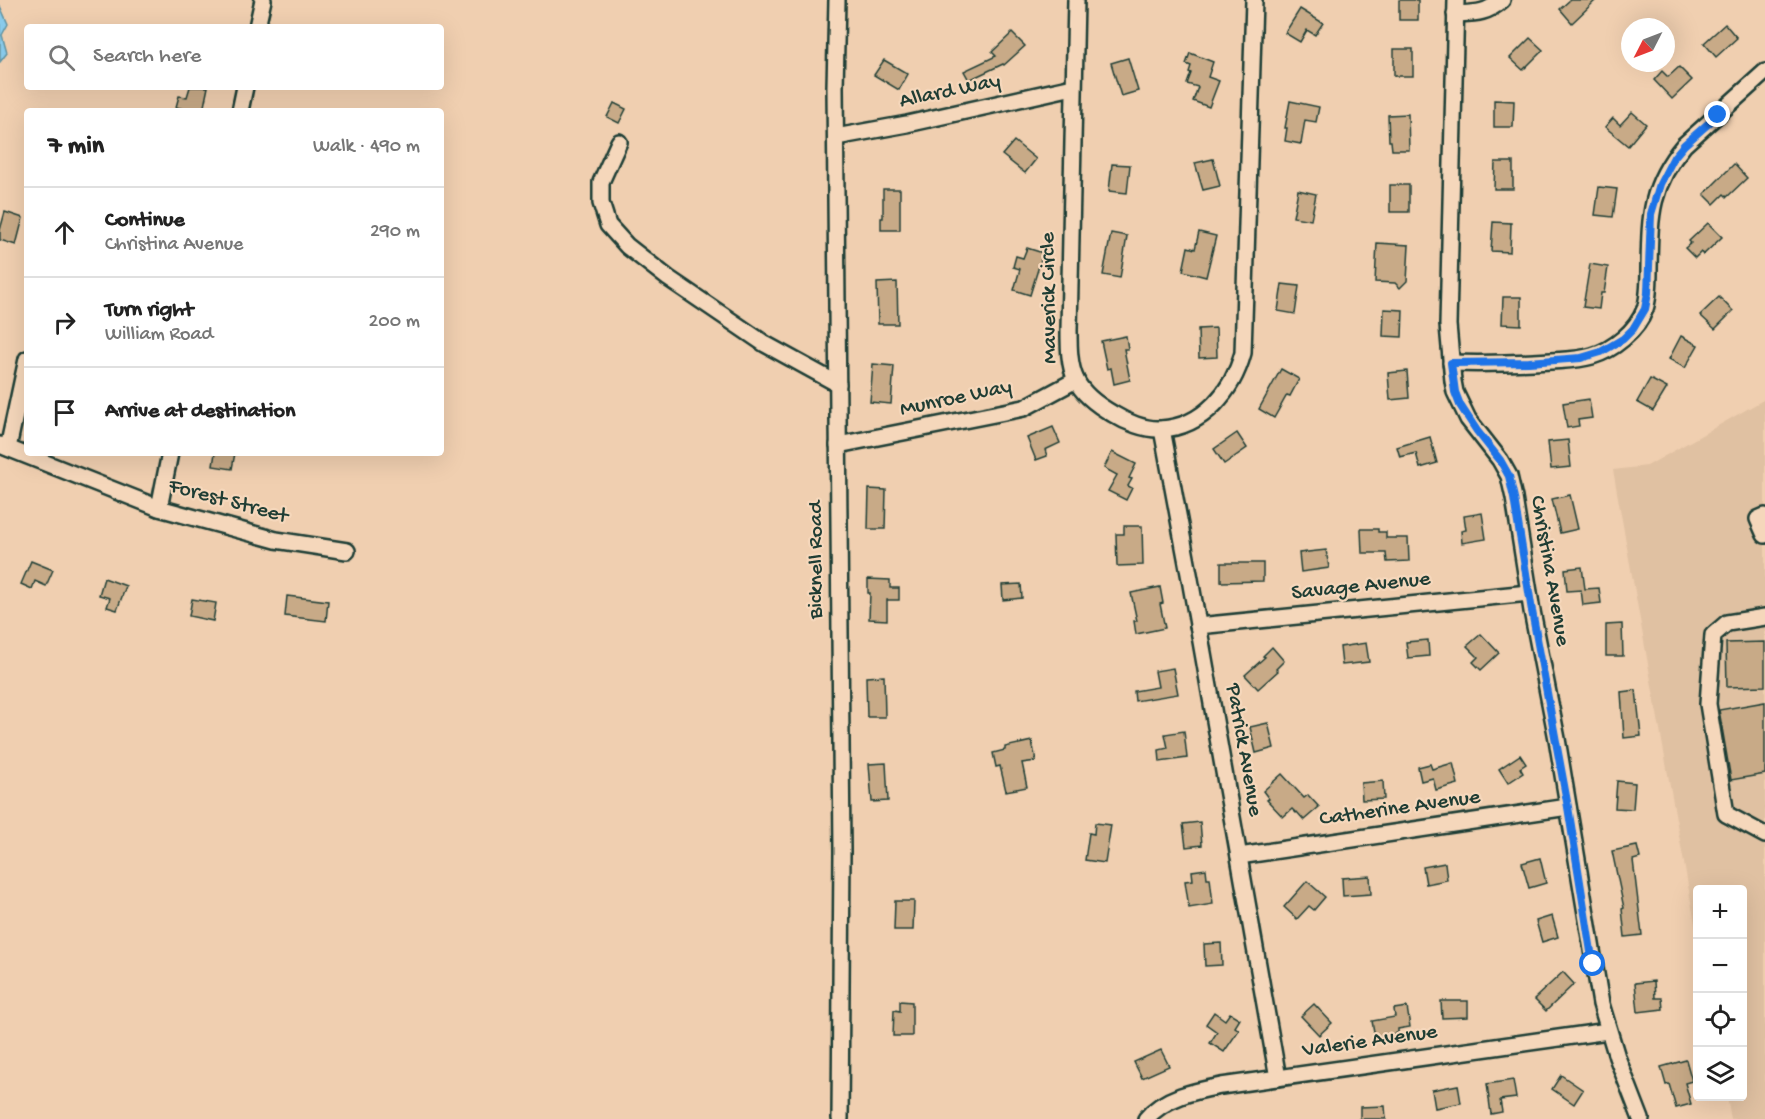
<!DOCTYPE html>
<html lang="en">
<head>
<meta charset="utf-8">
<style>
	body { margin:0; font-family:"Gochi Hand",sans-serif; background:#f2f2f2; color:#222 }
	.controls { position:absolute; right:18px; bottom:18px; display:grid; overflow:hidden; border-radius:6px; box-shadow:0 6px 24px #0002 }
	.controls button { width:54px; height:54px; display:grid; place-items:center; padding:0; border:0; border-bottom:2px solid #e0e0e0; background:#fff; color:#222; font:30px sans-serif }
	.compass { position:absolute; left:1621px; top:18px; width:54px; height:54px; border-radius:50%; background:#fff; box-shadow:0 6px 24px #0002; rotate:228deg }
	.stop { position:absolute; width:18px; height:18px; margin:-14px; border:4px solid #1a73e8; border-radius:50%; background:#fff }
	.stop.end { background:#1a73e8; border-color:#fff; box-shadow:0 2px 6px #0008 }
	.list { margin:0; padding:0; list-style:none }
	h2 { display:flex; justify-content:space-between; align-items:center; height:78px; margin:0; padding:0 24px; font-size:26px }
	h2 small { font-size:20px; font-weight:400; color:#767676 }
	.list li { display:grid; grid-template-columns:39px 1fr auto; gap:18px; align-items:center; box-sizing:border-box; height:90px; padding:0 24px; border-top:2px solid #e0e0e0 }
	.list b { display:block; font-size:22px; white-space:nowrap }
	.list p { margin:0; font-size:20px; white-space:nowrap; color:#767676 }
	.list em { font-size:20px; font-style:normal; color:#767676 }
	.icon { flex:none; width:33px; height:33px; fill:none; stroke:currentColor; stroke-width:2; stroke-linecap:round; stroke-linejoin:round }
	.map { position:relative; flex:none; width:1765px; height:1119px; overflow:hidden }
	.search { position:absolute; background:#fff; box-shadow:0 6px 24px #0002; left:24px; top:24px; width:420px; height:66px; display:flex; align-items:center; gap:15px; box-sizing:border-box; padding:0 21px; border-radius:6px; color:#767676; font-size:22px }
	.panel { position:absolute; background:#fff; box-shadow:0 6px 24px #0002; left:24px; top:108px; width:420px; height:348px; border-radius:6px }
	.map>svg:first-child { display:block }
	.built { fill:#e0c1a2 }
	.water { fill:#89caea; stroke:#5f92a1; stroke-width:1.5 }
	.building { fill:#c8aa87; stroke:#1f3d34; stroke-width:1.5 }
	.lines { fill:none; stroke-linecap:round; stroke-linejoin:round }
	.minor-casing { stroke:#1f3d34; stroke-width:20 }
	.minor { stroke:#f5d7bb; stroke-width:15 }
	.route { stroke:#1a73e8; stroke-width:8 }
	.labels { text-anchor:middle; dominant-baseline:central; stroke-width:4.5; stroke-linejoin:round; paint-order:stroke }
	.street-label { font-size:22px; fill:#1f3d34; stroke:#f5d7bb }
</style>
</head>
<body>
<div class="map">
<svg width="1765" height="1119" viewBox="0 0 1765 1119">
	<rect width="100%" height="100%" fill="#f0cfb0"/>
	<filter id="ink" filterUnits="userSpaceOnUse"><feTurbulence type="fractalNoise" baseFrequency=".0167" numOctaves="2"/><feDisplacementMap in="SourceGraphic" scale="12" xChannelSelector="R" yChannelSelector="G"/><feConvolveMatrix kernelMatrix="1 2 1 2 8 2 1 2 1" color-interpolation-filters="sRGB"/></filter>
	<g filter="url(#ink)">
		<path class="built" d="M 1765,399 L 1765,1119 L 1731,1119 L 1727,1097 L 1742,1096 L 1742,890 L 1698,890 L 1697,935 L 1613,470 L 1647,466 Z"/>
		<path class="water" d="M 0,6 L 8,24 L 2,35 L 7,53 L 0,62 Z"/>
		<g class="building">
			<rect x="1399" y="0" width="19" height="20"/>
			<path d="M 1570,0 L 1596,0 L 1572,23 L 1560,9 Z"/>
			<path d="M 1300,9 L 1323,23 L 1315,35 L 1307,30 L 1300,42 L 1285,33 Z"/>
			<path d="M 1725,24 L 1737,38 L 1716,57 L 1704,43 Z"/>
			<path d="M 1012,33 L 1025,46 L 1004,65 L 1003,64 L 969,80 L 964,71 L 996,56 L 992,52 Z"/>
			<path d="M 1530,38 L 1543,50 L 1523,70 L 1510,58 Z"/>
			<rect x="1394" y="49" width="19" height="27"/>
			<path d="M 1190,53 L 1213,62 L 1208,77 L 1219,81 L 1209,107 L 1193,101 L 1198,87 L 1187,84 L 1191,73 L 1189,72 L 1191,66 L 1186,64 Z"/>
			<path d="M 1128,58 L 1138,91 L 1121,96 L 1111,63 Z"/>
			<path d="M 884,60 L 908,74 L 899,90 L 874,75 Z"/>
			<path d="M 1679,67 L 1692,80 L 1672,99 L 1654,80 L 1662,71 L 1668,77 Z"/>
			<path d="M 190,87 L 208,87 L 203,111 L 192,111 L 176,107 L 179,96 L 187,97 Z"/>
			<path d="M 1494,100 L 1514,101 L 1513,127 L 1494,127 Z"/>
			<path d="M 1290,101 L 1319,107 L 1316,122 L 1305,120 L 1301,144 L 1285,141 L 1287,128 L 1285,128 Z"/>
			<path d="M 614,103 L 626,109 L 619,123 L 607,117 Z"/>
			<path d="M 1632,112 L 1646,124 L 1628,146 L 1605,127 L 1613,118 L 1620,125 Z"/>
			<path d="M 1408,114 L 1409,150 L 1392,150 L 1391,141 L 1389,141 L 1388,115 Z"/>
			<path d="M 1014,141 L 1036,159 L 1025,173 L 1002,155 Z"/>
			<path d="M 1213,159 L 1220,186 L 1203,190 L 1195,163 Z"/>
			<path d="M 1495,162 L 1513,162 L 1513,189 L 1494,189 Z"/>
			<path d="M 1112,164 L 1130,165 L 1127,193 L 1109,191 Z"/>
			<path d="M 1734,164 L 1747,178 L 1727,197 L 1724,194 L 1714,204 L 1704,194 Z"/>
			<rect x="1390" y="185" width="19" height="27"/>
			<path d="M 1599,187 L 1617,189 L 1613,217 L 1595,215 Z"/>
			<path d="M 883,189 L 900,189 L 900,230 L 881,230 L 881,218 L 883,218 Z"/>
			<path d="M 1298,190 L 1316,194 L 1311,220 L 1293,217 Z"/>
			<path d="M 5,212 L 23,218 L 16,245 L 0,240 L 0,230 Z"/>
			<path d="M 1493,222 L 1511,223 L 1510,252 L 1491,251 Z"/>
			<path d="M 1708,223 L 1722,237 L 1703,255 L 1701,252 L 1695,258 L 1685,248 L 1691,243 L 1689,241 Z"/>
			<path d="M 1199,232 L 1216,236 L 1206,277 L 1183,271 L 1188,247 L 1195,249 Z"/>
			<path d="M 1111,233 L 1127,236 L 1120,278 L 1103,275 Z"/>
			<path d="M 1377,243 L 1409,245 L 1407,281 L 1400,288 L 1395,283 L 1375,282 Z"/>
			<path d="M 1027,248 L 1043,253 L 1030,295 L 1014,290 L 1020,269 L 1013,267 L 1016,256 L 1023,258 Z"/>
			<path d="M 1590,264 L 1608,267 L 1604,293 L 1601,293 L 1599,309 L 1583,307 Z"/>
			<path d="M 897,282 L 898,324 L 878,324 L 877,283 Z"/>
			<path d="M 1282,284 L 1299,286 L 1295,314 L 1278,311 Z"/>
			<path d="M 1503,297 L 1521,297 L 1521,325 L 1502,324 Z"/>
			<path d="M 1719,297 L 1733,311 L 1715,329 L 1700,315 Z"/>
			<path d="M 1384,309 L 1403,310 L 1402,337 L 1383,336 Z"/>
			<path d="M 1216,328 L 1217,357 L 1199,358 L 1198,329 Z"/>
			<path d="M 1126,336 L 1128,349 L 1124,349 L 1130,380 L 1114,384 L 1111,368 L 1107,369 L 1101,341 Z"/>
			<path d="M 1681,336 L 1698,345 L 1685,368 L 1669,359 Z"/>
			<path d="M 873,364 L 894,366 L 891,404 L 870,402 Z"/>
			<path d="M 1281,369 L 1299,379 L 1290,396 L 1287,395 L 1274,418 L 1259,409 Z"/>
			<path d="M 1407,371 L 1409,398 L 1390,400 L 1388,373 Z"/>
			<path d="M 1650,379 L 1667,388 L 1653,411 L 1637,402 Z"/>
			<path d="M 1589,399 L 1592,418 L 1578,420 L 1579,426 L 1567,428 L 1563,403 Z"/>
			<path d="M 1053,427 L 1060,443 L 1045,450 L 1047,456 L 1036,460 L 1027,438 Z"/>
			<path d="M 1237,433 L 1247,448 L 1224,464 L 1214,449 Z"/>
			<path d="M 1430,437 L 1437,463 L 1420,468 L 1416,453 L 1400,457 L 1397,447 Z"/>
			<path d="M 1568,440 L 1571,467 L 1551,469 L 1548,442 Z"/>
			<path d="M 1112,452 L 1136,464 L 1129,478 L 1132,479 L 1128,486 L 1132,488 L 1126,500 L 1108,491 L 1117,475 L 1104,468 Z"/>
			<path d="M 215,453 L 235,453 L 232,469 L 213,466 Z"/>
			<path d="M 869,489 L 886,490 L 885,529 L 868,529 Z"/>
			<path d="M 1570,495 L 1578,529 L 1560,533 L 1552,499 Z"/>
			<path d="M 1482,513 L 1486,539 L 1462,543 L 1461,531 L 1466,530 L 1464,516 Z"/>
			<path d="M 1124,526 L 1142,526 L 1143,565 L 1117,566 L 1116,534 L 1124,534 Z"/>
			<path d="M 1361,529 L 1378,529 L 1378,532 L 1386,532 L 1386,538 L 1408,538 L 1409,561 L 1387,562 L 1386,553 L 1362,553 Z"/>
			<path d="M 1326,550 L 1329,568 L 1301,572 L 1299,553 Z"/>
			<path d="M 31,561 L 53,570 L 46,586 L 35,581 L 32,589 L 21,584 Z"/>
			<path d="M 1221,563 L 1263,563 L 1263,581 L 1221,582 Z"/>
			<path d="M 1582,567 L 1585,589 L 1599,588 L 1601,603 L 1583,605 L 1581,590 L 1567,591 L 1565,569 Z"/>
			<path d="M 104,578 L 126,586 L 117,610 L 107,607 L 110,598 L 99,595 Z"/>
			<path d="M 868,579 L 890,580 L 890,588 L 899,588 L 899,600 L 887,600 L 887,620 L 869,619 L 870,593 L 868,593 Z"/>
			<path d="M 1021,584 L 1022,598 L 1003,600 L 1002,585 Z"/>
			<path d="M 1160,587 L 1163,603 L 1160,604 L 1165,628 L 1136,634 L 1134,621 L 1137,621 L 1131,593 Z"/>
			<path d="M 287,596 L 328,601 L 326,621 L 285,616 Z"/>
			<path d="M 192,599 L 216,603 L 213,621 L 189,616 Z"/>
			<path d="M 1622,624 L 1623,656 L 1606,656 L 1606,625 Z"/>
			<path d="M 1481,634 L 1499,653 L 1481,670 L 1473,662 L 1478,657 L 1467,646 Z"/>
			<path d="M 1428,640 L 1429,656 L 1408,658 L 1406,642 Z"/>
			<path d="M 1765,642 L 1765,686 L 1727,687 L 1726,643 Z"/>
			<path d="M 1366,643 L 1369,662 L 1342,665 L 1340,647 Z"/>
			<path d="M 1272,647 L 1284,661 L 1276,669 L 1278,671 L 1258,689 L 1245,675 L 1265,657 L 1263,656 Z"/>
			<path d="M 1173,668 L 1178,694 L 1135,701 L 1134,691 L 1158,687 L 1155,671 Z"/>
			<path d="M 884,676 L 885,717 L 867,717 L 866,677 Z"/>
			<path d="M 1636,690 L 1641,736 L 1624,738 L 1621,692 Z"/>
			<path d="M 1765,702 L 1765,774 L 1731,780 L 1719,710 Z"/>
			<path d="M 1268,723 L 1274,748 L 1256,753 L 1250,727 Z"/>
			<path d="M 1184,731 L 1187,758 L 1160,762 L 1159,750 L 1168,748 L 1165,734 Z"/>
			<path d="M 1032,741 L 1036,761 L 1022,763 L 1027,787 L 1006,791 L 1000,766 L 996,767 L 993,753 L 1005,750 L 1005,747 Z"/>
			<path d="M 1520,755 L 1526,764 L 1520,768 L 1523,773 L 1508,783 L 1499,769 Z"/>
			<path d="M 886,763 L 888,801 L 872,802 L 869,764 Z"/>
			<path d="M 1453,763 L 1458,784 L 1436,790 L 1433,778 L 1421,781 L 1418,767 L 1430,764 L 1432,769 Z"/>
			<path d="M 1282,774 L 1304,798 L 1308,795 L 1319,807 L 1304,820 L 1297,812 L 1296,813 L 1292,809 L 1283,817 L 1267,800 L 1269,799 L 1263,791 Z"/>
			<path d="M 1383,781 L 1384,799 L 1362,800 L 1361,783 Z"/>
			<path d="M 1617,781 L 1635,783 L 1633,809 L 1615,808 Z"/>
			<path d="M 1200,822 L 1202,845 L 1186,847 L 1183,824 Z"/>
			<path d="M 1095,823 L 1111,825 L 1105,863 L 1085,860 L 1089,833 L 1094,834 Z"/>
			<path d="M 1637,846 L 1640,858 L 1633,860 L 1642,935 L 1625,937 L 1622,909 L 1624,908 L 1612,851 Z"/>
			<path d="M 1540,858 L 1546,883 L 1529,888 L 1522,863 Z"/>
			<path d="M 1445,863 L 1447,880 L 1426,884 L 1423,867 Z"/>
			<path d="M 1206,869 L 1207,878 L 1210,878 L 1213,904 L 1189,908 L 1185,881 L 1193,880 L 1192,871 Z"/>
			<path d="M 1370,876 L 1371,894 L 1343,896 L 1342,878 Z"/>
			<path d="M 1307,881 L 1325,897 L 1314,910 L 1309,906 L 1297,919 L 1284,907 Z"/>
			<path d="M 895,901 L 914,901 L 913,930 L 894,930 Z"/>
			<path d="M 1552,916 L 1558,937 L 1542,942 L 1536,921 Z"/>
			<path d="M 1221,943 L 1222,965 L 1205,966 L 1204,944 Z"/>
			<path d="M 1563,972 L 1574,984 L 1546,1011 L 1534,999 Z"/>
			<path d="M 1654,981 L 1655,998 L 1662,998 L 1663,1009 L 1638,1012 L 1635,983 Z"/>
			<path d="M 900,1001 L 912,1002 L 912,1036 L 893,1036 L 894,1010 L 900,1011 Z"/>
			<path d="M 1441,1001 L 1468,1001 L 1468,1017 L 1442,1018 Z"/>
			<path d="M 1314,1004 L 1332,1023 L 1319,1035 L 1301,1016 Z"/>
			<path d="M 1407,1007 L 1410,1027 L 1398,1029 L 1398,1033 L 1375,1037 L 1372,1021 L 1395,1017 L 1394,1009 Z"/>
			<path d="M 1214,1012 L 1225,1020 L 1230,1013 L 1240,1019 L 1235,1027 L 1239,1030 L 1224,1052 L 1210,1043 L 1217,1032 L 1206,1024 Z"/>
			<path d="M 1161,1050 L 1169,1066 L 1142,1078 L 1134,1062 Z"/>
			<path d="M 1686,1060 L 1692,1081 L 1685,1083 L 1691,1104 L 1676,1108 L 1669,1084 L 1666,1085 L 1661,1067 Z"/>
			<path d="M 1561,1075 L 1583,1090 L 1574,1104 L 1552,1089 Z"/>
			<path d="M 1513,1080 L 1516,1098 L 1500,1100 L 1502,1112 L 1491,1114 L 1487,1084 Z"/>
			<path d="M 1458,1085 L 1461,1103 L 1435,1108 L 1432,1090 Z"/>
			<path d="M 1385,1106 L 1386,1119 L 1360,1119 L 1360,1107 Z"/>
		</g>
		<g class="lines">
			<defs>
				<g id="minor">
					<path d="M 837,0 L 835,87 L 842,851 L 840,1119"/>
					<path d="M 1076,0 L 1069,330 C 1069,347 1069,365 1076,380 C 1083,395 1099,406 1113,414 C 1126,422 1145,430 1161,429 C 1204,427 1233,390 1243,353 L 1254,0"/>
					<path d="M 1456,0 L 1448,325 L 1453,381 L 1455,392 L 1468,419 L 1500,460 L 1509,476 L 1514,498 L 1532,611 L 1557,739 L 1601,1004 L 1617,1057 L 1641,1119"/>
					<path d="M 1455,14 C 1475,13 1486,14 1502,0"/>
					<path d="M 257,27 L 263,0"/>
					<path d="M 240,111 L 245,87"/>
					<path d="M 836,137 L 907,124 L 1073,87"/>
					<path d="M 619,142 L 601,182 L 601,203 L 608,225 L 627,246 L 668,278 L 765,344 L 838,384"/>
					<path d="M 1451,363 C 1484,364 1518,363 1551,361 C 1564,360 1579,360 1592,356 C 1613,350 1637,331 1645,309 C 1649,297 1649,282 1649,269 C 1650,218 1649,187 1684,145 L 1765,72"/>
					<path d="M 1162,429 L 1190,579 L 1278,1078"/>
					<path d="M 0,445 L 159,508 L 276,540 L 347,551"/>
					<path d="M 838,445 L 1024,408 L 1076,380"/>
					<path d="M 8,448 L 27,359"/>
					<path d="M 159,508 L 170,453"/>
					<path d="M 1765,516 L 1758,519 L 1765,535"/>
					<path d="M 1765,617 L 1727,623 L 1713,635 L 1708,704 L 1726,814 L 1765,835"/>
					<path d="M 1198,626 L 1529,593"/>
					<path d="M 1239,856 L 1568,807"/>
					<path d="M 1146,1119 C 1164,1097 1195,1091 1221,1086 L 1608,1031"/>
				</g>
			</defs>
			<use href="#minor" class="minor-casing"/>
			<use href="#minor" class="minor"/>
		</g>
	</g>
	<g class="lines" filter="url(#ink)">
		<path class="route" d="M 1593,964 L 1568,807 L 1532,611 L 1514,498 L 1509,476 L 1500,460 L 1477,431 L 1460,405 L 1455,392 L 1451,363 L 1529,362 L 1581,358 L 1601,352 L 1623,339 L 1633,329 L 1645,309 L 1648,293 L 1651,214 L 1660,184 L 1674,157 L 1684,145 L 1718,115"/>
	</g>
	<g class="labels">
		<g class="street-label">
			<text transform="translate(950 92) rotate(-12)">Allard Way</text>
			<text transform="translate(1050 298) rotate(-91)">Maverick Circle</text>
			<text transform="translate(956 399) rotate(-12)">Munroe Way</text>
			<text transform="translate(228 502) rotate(15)">Forest Street</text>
			<text transform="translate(817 560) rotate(-90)">Bicknell Road</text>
			<text transform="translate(1549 571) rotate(80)">Christina Avenue</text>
			<text transform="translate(1361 587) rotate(-6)">Savage Avenue</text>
			<text transform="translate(1243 750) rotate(80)">Patrick Avenue</text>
			<text transform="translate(1400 809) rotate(-8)">Catherine Avenue</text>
			<text transform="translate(1370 1042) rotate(-8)">Valerie Avenue</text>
		</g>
	</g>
</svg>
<div class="controls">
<button>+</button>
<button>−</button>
<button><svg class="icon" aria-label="locate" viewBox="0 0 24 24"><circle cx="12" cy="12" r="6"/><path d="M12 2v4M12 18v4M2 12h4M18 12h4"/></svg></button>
<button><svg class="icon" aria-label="layers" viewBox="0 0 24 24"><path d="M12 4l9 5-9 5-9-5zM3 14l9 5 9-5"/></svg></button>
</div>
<svg class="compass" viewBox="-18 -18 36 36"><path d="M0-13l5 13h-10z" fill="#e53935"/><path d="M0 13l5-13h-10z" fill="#767676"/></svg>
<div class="stop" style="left:1593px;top:964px"></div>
<div class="stop end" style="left:1718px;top:115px"></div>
<div class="search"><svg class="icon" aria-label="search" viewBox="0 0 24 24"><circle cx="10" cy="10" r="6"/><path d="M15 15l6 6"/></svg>Search here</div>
<section class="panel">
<h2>7 min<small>Walk · 490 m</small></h2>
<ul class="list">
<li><svg class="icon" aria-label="ahead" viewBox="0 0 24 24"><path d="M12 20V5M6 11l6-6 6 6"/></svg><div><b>Continue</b><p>Christina Avenue</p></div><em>290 m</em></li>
<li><svg class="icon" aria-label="right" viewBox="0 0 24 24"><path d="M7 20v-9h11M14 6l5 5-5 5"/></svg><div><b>Turn right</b><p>William Road</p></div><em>200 m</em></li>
<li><svg class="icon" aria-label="arrive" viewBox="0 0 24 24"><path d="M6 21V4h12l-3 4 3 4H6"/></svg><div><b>Arrive at destination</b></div></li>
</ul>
</section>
</div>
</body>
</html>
